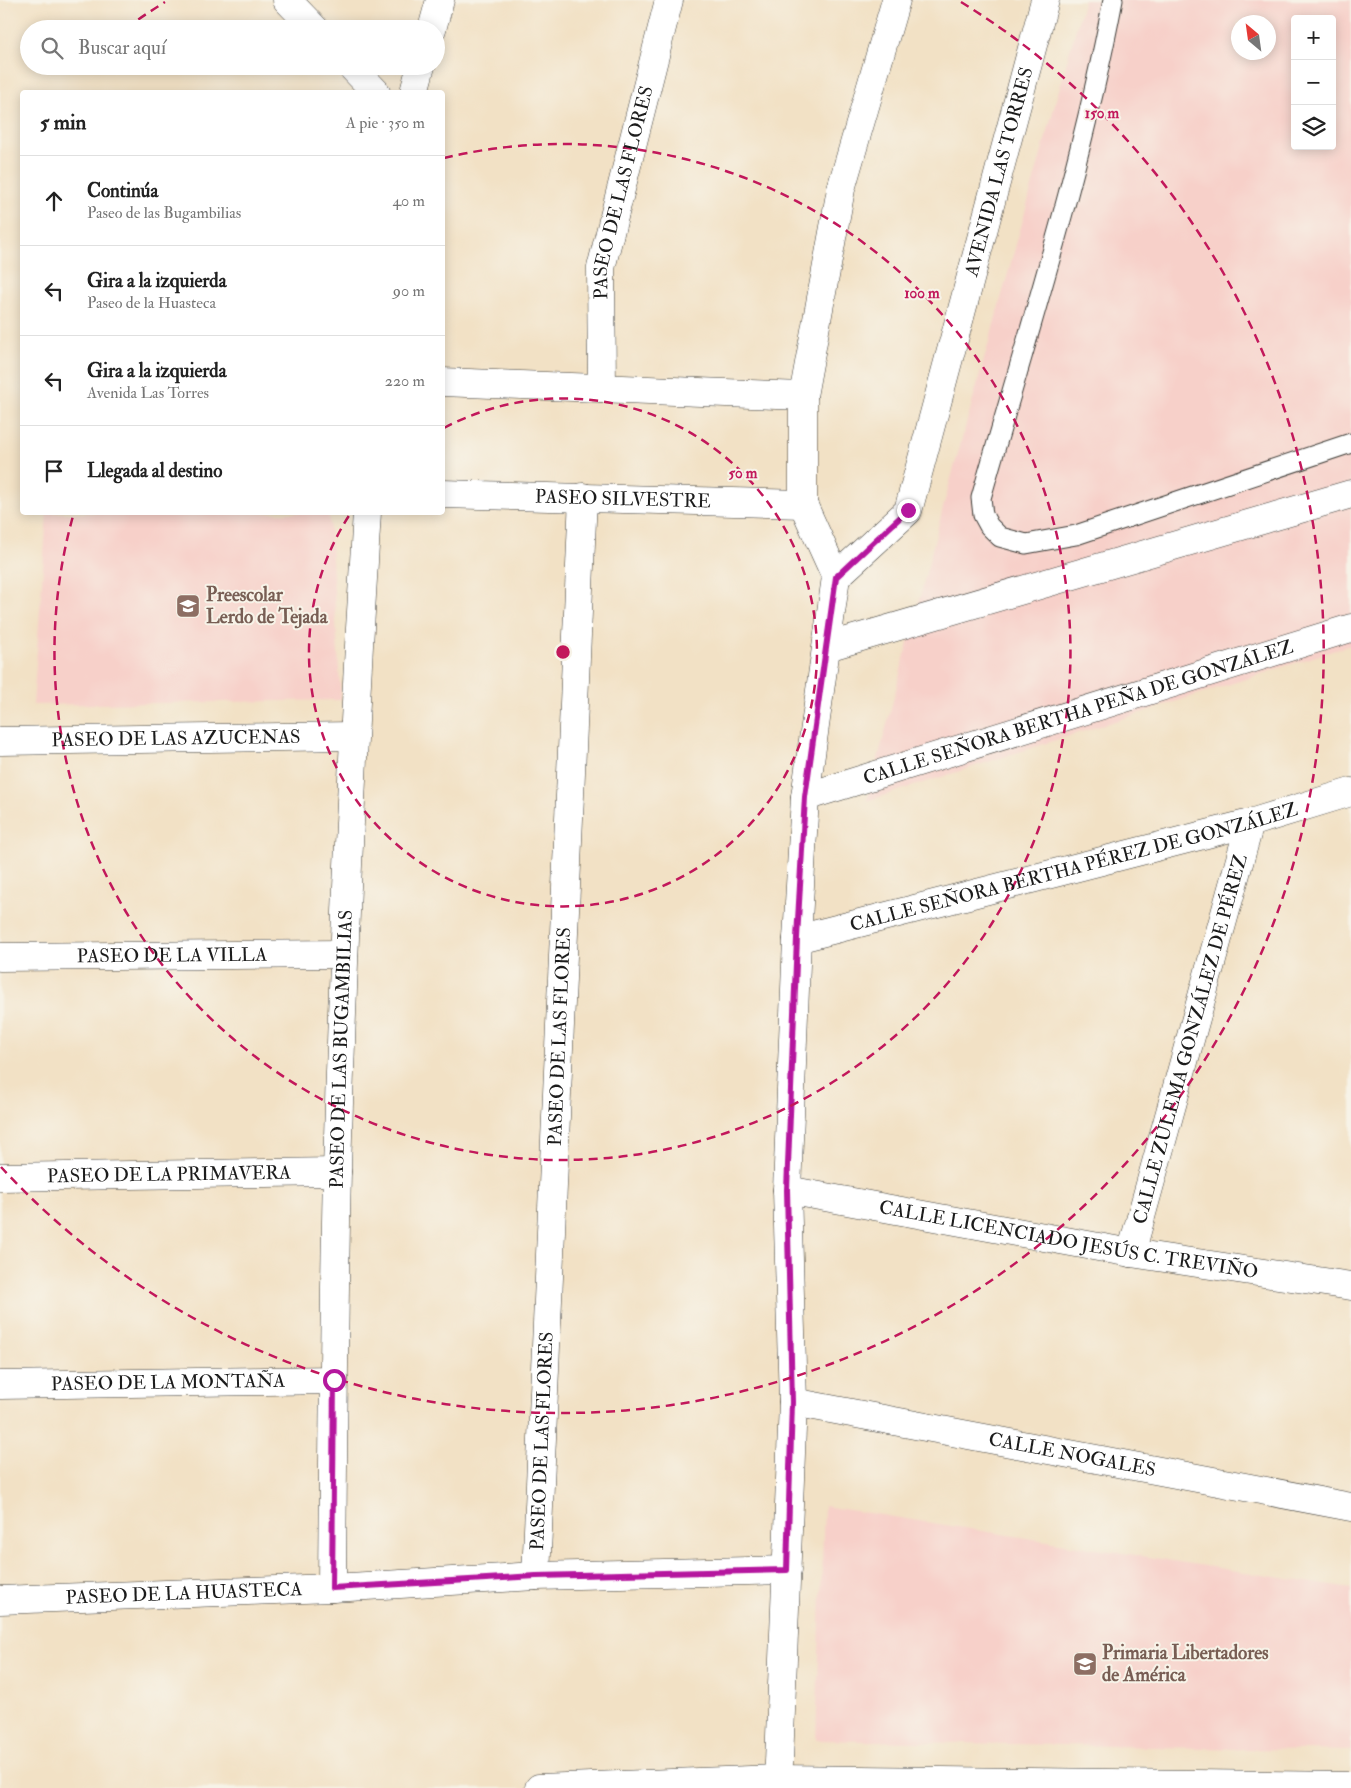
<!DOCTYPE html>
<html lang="es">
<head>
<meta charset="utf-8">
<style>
	body { margin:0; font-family:"IM FELL Double Pica",serif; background:#f6f6f6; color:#222 }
	.controls { position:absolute; right:15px; top:15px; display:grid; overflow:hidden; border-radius:5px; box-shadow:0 2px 12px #0003 }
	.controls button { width:45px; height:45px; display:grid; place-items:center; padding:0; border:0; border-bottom:1px solid #e0e0e0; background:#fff; color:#222; font:25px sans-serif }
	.compass { position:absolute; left:1231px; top:15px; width:45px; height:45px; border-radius:50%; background:#fff; box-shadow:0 2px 12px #0003; rotate:331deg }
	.stop { position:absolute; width:15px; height:15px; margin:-11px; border:4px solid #b5179e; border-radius:50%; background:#fff }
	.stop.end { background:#b5179e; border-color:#fff; box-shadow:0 1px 5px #0008 }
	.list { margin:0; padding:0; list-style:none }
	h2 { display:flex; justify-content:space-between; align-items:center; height:65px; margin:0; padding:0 20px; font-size:21px }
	h2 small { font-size:16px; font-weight:400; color:#767676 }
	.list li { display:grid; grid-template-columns:32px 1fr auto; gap:15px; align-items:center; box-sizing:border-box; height:90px; padding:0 20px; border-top:1px solid #e0e0e0 }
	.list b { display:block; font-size:19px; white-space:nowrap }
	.list p { margin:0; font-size:16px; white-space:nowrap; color:#767676 }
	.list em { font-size:16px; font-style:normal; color:#767676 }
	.icon { flex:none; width:28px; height:28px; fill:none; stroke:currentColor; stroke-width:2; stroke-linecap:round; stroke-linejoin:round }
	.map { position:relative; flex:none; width:1351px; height:1788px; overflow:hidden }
	.search { position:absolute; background:#fff; box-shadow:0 2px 12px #0003; left:20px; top:20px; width:425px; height:55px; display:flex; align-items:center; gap:12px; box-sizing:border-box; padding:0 18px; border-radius:28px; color:#767676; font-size:19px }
	.panel { position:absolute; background:#fff; box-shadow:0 2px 12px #0003; left:20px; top:90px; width:425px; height:425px; border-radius:5px }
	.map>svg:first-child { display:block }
	.built { fill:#f7d0c9; fill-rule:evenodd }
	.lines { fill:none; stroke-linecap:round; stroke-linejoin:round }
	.lane-casing { stroke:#3c3a35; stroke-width:21 }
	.street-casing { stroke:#3c3a35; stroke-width:29 }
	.secondary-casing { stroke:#3c3a35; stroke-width:29 }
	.lane { stroke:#fff; stroke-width:19 }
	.street { stroke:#fff; stroke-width:28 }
	.secondary { stroke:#fff; stroke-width:28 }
	.route { stroke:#b5179e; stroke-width:6 }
	.ring { fill:none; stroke:#c2185b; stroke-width:2.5; stroke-dasharray:9 6 }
	.labels { text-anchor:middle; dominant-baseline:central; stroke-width:4; stroke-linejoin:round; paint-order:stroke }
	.street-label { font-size:19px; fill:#1c1c1c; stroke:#f7f3e8 }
	.education-label { font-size:19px; font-weight:bold; fill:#785e54; stroke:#f7f3e8; text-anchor:start }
	.centre { fill:#c2185b; stroke:#f7f3e8; stroke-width:2.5 }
	.ring-label { font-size:15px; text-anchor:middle; font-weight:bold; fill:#c2185b; stroke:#f7f3e8; stroke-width:4; stroke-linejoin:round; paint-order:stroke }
</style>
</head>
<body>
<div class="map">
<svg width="1351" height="1788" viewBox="0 0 1351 1788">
	<rect width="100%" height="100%" fill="#f7f3e8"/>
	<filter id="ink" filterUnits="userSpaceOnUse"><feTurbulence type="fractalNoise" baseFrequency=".02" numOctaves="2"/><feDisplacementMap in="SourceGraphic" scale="10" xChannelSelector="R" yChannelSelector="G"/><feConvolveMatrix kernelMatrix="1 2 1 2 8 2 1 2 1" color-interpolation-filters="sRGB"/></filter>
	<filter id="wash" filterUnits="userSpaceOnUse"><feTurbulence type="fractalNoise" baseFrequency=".0096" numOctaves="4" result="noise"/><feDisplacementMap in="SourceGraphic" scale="20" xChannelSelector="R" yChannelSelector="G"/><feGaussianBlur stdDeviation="1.12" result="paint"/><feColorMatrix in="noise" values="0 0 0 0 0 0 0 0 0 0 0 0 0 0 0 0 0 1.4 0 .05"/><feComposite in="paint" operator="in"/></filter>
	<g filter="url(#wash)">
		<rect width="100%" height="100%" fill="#f2e1c5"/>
		<g class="built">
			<path d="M 1084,0 L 1351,0 L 1351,645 L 867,801 L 945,500 ZM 1295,19 L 1332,19 L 1332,146 L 1295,146 ZM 1238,22 L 1268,22 L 1268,52 L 1238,52 Z"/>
			<path d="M 47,513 L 329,513 L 341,700 L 33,705 Z"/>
			<path d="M 824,1506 L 1351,1589 L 1351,1751 L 816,1740 Z"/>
		</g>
	</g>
	<g filter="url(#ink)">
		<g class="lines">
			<defs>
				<path id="lane" d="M 1113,0 C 1081,169 1028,333 981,498 L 983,515 L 989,526 L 1000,537 L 1026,544 L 1076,535 L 1351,443"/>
				<g id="street">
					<path d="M 287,0 L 315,29"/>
					<path d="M 432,29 L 440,0"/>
					<path d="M 351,66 L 376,92"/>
					<path d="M 414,92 L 421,66"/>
					<path d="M 442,382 L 803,396"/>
					<path id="s1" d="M 602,388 L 601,268 L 669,0"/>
					<path id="s2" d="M 442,494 L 803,504"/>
					<path d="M 827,647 L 1351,494"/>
					<path id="s3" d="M 0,741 L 353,736"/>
					<path id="s4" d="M 805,797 L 1351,628"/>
					<path id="s5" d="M 797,939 L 1250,823 L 1351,792"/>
					<path id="s6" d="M 0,957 L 344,954"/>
					<path id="s7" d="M 0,1177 L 337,1172"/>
					<path id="s8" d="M 787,1190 L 1131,1253 L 1351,1286"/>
					<path id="s9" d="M 1131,1253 L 1250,823"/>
					<path id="s10" d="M 0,1385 L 334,1380"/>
					<path id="s11" d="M 793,1402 L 1351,1507"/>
					<path id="s12" d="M 536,1576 L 583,497"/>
					<path id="s13" d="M 332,1588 C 333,1449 334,1310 337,1171 C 343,952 353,732 367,512"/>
					<path id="s14" d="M 0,1600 L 332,1588 L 536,1576 L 787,1570"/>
					<path d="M 539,1788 L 779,1779 L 1351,1786"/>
				</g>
				<g id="secondary">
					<path id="s15" d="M 836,577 L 908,511 L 1045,0"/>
					<path d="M 778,1788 L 793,1402 L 787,1190 L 797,939 L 805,797 L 836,577 L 803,504 L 803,396 L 841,189 L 896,0"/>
				</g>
			</defs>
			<use href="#lane" class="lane-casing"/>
			<use href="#street" class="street-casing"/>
			<use href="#secondary" class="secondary-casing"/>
			<use href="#lane" class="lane"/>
			<use href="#street" class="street"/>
			<use href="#secondary" class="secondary"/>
		</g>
	</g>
	<g class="lines" filter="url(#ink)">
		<path class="route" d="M 334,1380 L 332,1588 L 536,1576 L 787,1570 L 792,1402 L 787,1190 L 797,938 L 805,797 L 836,577 L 908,510"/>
	</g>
	<g class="ring">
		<path d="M444 428A254 254 0 1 1 350 514"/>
		<path d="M444 158A508 508 0 1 1 73 516"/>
		<path d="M126 28A762 762 0 0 1 165 2M961 2A762 762 0 1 1 1 1167"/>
	</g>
	<defs>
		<symbol id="school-square" viewBox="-11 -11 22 22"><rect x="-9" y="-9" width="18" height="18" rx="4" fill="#8d6e63" stroke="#f7f3e8"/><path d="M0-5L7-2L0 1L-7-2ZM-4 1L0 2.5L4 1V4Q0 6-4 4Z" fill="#fff"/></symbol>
	</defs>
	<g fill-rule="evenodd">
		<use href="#school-square" x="174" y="592" width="28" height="28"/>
		<use href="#school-square" x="1071" y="1650" width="28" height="28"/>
	</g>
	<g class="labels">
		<g class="street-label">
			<text stroke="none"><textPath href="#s15" startOffset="449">AVENIDA LAS TORRES</textPath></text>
			<text stroke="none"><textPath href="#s1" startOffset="198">PASEO DE LAS FLORES</textPath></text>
			<text stroke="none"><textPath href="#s2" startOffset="181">PASEO SILVESTRE</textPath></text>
			<text stroke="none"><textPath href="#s4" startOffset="286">CALLE SEÑORA BERTHA PEÑA DE GONZÁLEZ</textPath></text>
			<text stroke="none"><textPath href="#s3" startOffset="176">PASEO DE LAS AZUCENAS</textPath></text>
			<text stroke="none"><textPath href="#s5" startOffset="286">CALLE SEÑORA BERTHA PÉREZ DE GONZÁLEZ</textPath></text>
			<text stroke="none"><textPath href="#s6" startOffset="172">PASEO DE LA VILLA</textPath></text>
			<text stroke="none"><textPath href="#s12" startOffset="540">PASEO DE LAS FLORES</textPath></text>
			<text stroke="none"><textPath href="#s9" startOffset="222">CALLE ZULEMA GONZÁLEZ DE PÉREZ</textPath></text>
			<text stroke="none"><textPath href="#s13" startOffset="539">PASEO DE LAS BUGAMBILIAS</textPath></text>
			<text stroke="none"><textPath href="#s7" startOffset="169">PASEO DE LA PRIMAVERA</textPath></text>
			<text stroke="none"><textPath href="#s8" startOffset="286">CALLE LICENCIADO JESÚS C. TREVIÑO</textPath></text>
			<text stroke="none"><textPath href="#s10" startOffset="168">PASEO DE LA MONTAÑA</textPath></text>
			<text stroke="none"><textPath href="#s12" startOffset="135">PASEO DE LAS FLORES</textPath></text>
			<text stroke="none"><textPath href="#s11" startOffset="284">CALLE NOGALES</textPath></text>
			<text stroke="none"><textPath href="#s14" startOffset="184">PASEO DE LA HUASTECA</textPath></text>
		</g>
		<g class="education-label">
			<text x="206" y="595">Preescolar<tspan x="206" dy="22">Lerdo de Tejada</tspan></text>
			<text x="1102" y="1653">Primaria Libertadores<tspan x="1102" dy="22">de América</tspan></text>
		</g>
	</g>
	<circle cx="563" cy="652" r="8" class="centre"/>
	<g class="ring-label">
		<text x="1102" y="118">150 m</text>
		<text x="922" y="298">100 m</text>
		<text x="743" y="478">50 m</text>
	</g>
</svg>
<div class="controls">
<button>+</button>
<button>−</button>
<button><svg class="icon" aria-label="layers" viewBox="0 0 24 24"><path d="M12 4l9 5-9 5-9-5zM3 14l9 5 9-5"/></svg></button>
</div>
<svg class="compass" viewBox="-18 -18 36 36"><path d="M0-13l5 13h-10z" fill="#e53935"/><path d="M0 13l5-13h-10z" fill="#767676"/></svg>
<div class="stop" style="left:334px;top:1380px"></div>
<div class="stop end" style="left:908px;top:510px"></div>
<div class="search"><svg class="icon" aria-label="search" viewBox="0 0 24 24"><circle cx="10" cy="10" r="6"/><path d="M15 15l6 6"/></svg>Buscar aquí</div>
<section class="panel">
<h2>5 min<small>A pie · 350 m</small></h2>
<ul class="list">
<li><svg class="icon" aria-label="ahead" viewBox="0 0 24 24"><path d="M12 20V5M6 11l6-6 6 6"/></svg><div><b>Continúa</b><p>Paseo de las Bugambilias</p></div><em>40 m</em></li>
<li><svg class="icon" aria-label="left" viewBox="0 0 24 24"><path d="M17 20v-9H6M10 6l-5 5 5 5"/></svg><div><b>Gira a la izquierda</b><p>Paseo de la Huasteca</p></div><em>90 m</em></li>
<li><svg class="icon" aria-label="left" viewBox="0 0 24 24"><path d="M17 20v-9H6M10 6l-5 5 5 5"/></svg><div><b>Gira a la izquierda</b><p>Avenida Las Torres</p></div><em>220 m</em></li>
<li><svg class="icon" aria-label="arrive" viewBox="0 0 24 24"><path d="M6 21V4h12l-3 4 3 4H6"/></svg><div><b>Llegada al destino</b></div></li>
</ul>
</section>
</div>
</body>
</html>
